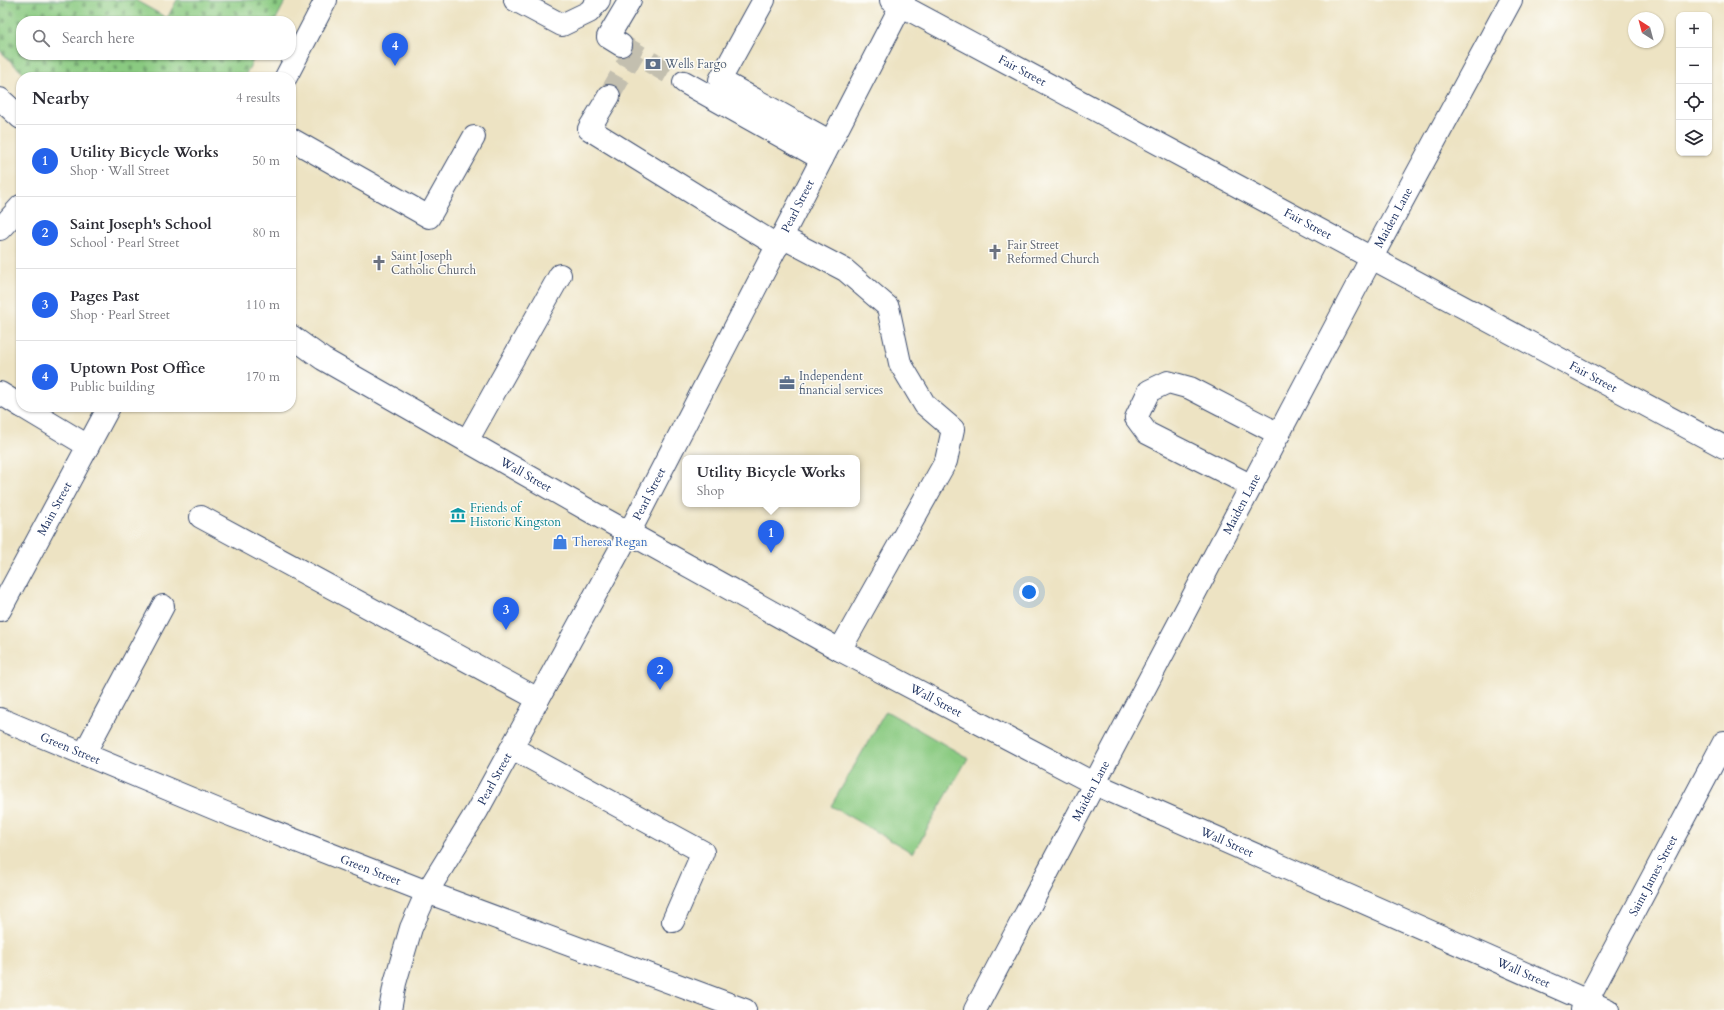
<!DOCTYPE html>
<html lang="en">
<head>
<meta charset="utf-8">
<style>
	body { margin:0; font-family:Cardo,serif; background:#f7f7f7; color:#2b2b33 }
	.controls { position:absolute; right:12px; top:12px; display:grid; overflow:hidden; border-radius:8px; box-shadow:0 1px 3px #0004 }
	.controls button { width:36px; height:36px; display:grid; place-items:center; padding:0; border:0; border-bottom:1px solid #e1e1e2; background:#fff; color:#2b2b33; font:20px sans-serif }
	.compass { position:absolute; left:1628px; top:12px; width:36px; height:36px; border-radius:50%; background:#fff; box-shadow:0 1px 3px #0004; rotate:324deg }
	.you { position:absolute; left:1029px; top:592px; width:14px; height:14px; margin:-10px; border:3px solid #fff; border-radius:50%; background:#1a73e8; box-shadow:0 0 0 6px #1a73e833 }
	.badge { display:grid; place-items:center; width:26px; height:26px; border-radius:50%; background:#2563eb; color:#fff; font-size:13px; font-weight:700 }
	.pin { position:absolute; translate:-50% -33px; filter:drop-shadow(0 1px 2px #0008) }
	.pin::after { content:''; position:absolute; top:21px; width:14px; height:12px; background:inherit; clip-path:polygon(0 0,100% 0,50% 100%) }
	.popup { position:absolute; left:682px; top:455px; width:178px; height:52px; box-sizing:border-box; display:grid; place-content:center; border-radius:8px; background:#fff; filter:drop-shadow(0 1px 3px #0005); font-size:13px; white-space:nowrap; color:#7c7c81 }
	.popup b { font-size:15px; color:#2b2b33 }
	.popup::after { content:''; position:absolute; left:50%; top:100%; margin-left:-8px; border:8px solid transparent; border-top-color:#fff }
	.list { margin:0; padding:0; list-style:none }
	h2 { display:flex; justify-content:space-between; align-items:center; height:52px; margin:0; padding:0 16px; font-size:17px }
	h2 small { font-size:13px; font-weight:400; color:#7c7c81 }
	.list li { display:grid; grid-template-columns:26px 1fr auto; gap:12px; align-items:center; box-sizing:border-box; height:72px; padding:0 16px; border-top:1px solid #e1e1e2 }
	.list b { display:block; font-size:15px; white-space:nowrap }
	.list p { margin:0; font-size:13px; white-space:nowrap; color:#7c7c81 }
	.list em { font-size:13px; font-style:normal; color:#7c7c81 }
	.icon { flex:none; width:22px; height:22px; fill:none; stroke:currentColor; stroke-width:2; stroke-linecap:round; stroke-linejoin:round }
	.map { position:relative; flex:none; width:1724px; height:1010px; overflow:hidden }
	.search { position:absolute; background:#fff; box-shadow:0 1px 3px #0004; left:16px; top:16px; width:280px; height:44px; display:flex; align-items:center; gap:10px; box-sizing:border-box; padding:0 14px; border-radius:16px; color:#7c7c81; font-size:15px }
	.panel { position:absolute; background:#fff; box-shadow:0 1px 3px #0004; left:16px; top:72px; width:280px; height:340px; border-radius:16px }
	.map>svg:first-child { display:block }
	.cemetery { fill:url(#cemetery-stones); stroke:#527c70 }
	.park { fill:#8aca81; stroke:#527c70 }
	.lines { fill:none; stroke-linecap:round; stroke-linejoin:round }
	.minor-tunnel { stroke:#c3bfaf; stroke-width:22; stroke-dasharray:22 11; stroke-linecap:butt }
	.minor-casing { stroke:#3a4a6d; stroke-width:24 }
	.major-casing { stroke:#3a4a6d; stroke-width:24 }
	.minor { stroke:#fff; stroke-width:22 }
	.major { stroke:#fff; stroke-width:22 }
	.labels { text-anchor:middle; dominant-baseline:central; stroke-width:3; stroke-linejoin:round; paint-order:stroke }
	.service-label { font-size:12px; fill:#4e5e75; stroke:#fdfcf7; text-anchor:start }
	.street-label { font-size:12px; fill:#1b2f5e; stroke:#fdfcf7 }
	.worship-label { font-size:12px; fill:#5b616d; stroke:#fdfcf7; text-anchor:start }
	.culture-label { font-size:12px; fill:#0d838f; stroke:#fdfcf7; text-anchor:start }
	.shop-label { font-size:12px; fill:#366cbe; stroke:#fdfcf7; text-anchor:start }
</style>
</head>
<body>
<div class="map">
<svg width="1724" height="1010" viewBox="0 0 1724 1010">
	<defs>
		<pattern id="cemetery-stones" width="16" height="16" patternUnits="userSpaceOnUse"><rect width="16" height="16" fill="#8aca81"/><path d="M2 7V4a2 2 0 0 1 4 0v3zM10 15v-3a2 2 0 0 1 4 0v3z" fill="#70a46d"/></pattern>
	</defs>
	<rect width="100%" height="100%" fill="#fdfcf7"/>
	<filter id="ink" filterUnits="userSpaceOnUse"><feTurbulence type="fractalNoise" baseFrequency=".025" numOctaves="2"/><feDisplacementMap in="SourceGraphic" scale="8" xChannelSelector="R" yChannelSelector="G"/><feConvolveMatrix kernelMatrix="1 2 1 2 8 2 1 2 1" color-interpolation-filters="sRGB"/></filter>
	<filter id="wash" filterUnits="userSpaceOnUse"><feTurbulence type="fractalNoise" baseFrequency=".012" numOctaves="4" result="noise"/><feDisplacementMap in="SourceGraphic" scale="16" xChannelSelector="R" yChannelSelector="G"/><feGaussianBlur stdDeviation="0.9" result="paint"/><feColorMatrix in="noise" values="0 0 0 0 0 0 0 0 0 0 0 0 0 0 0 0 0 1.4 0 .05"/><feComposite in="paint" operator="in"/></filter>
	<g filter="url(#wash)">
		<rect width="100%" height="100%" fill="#ede3c3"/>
		<path class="cemetery" d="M 0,0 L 135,0 L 167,18 L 177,0 L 286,0 L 275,21 L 21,21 L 21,55 L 256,55 L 244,77 L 27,77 L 0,51 Z"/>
		<path class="park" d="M 886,711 L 968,758 L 913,853 L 831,806 Z"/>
	</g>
	<g filter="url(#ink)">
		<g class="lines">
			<g class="minor-tunnel">
				<path d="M 621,45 L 684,82"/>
				<path d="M 609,96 L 634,52"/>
			</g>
			<defs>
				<g id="minor">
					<path d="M 515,0 L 562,25 L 589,12 L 599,0"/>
					<path d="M 764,0 L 720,80 L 831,142"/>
					<path id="s1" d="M 891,0 L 1724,447"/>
					<path d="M 621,45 L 608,37 L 630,0"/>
					<path d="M 286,77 L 326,0"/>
					<path d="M 684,82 L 822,159"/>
					<path d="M 609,96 L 589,129 L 778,246"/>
					<path d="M 0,99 L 21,118"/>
					<path d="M 291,139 L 429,217 L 474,137"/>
					<path d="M 0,229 L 21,206"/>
					<path d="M 782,237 L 845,270 L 888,307 L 900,363 L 925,405 L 953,429 L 946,461 L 840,650"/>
					<path id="s2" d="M 291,336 L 323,359 L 595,514 L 840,650 L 1095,784 L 1608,1010"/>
					<path d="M 0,393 L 21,406"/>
					<path d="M 23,407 L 88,446"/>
					<path d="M 467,441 L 560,275"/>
					<path d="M 1252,486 L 1147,433 L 1136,418 L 1149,391 L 1168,382 L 1190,388 L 1279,434"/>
					<path d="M 201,517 L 538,699"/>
					<path id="s3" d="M 0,610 L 109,407"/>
					<path id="s4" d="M 0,719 L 223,812 L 427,892 L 745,1010"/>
					<path d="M 512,748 L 703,852 L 673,921"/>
					<path d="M 84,754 L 163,606"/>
					<path id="s5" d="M 975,1010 L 1372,257 L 1511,0"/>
					<path id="s6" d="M 1582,1010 L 1724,742"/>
				</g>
				<g id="major">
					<path id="s7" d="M 390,1010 L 395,983 L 411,928 L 427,892 L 477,811 L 629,533 L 904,0"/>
				</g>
			</defs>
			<use href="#minor" class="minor-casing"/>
			<use href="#major" class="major-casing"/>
			<use href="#minor" class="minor"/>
			<use href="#major" class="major"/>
		</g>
	</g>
	<defs>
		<symbol id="bank-bare" viewBox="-9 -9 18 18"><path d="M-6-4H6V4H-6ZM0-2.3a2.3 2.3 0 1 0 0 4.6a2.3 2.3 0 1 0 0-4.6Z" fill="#5c6f8a" stroke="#fdfcf7" stroke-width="2.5" paint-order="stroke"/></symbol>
		<symbol id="church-bare" viewBox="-9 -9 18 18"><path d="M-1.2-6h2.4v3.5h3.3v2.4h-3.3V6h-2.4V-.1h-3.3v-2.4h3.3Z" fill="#6b7280" stroke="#fdfcf7" stroke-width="2.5" paint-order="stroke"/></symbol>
		<symbol id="office-bare" viewBox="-9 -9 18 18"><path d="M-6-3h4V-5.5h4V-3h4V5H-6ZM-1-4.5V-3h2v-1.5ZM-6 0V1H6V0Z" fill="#5c6f8a" stroke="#fdfcf7" stroke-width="2.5" paint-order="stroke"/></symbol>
		<symbol id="museum-bare" viewBox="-9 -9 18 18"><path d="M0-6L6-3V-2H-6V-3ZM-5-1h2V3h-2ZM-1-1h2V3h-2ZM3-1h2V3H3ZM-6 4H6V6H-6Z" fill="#0f9aa8" stroke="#fdfcf7" stroke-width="2.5" paint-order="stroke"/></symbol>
		<symbol id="shop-bare" viewBox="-9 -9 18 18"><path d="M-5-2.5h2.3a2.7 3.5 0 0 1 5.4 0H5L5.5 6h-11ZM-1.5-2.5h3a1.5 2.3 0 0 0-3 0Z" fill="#3f7fe0" stroke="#fdfcf7" stroke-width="2.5" paint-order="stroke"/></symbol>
	</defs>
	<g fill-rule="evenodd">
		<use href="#bank-bare" x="642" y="53" width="22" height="22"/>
		<use href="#church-bare" x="984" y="241" width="22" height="22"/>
		<use href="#church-bare" x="368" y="252" width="22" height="22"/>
		<use href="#office-bare" x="776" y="372" width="22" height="22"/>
		<use href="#museum-bare" x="447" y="504" width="22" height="22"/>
		<use href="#shop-bare" x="549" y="531" width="22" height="22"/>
	</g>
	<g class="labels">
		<g class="service-label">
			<text x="665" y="64">Wells Fargo</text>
			<text x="799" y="376">Independent<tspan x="799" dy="14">financial services</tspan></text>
		</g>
		<g class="street-label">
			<text stroke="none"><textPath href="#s1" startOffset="149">Fair Street</textPath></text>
			<text stroke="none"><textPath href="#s7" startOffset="904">Pearl Street</textPath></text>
			<text stroke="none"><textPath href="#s5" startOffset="896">Maiden Lane</textPath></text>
			<text stroke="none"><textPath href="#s1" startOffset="473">Fair Street</textPath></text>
			<text stroke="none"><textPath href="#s1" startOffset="797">Fair Street</textPath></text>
			<text stroke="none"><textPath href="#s2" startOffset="273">Wall Street</textPath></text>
			<text stroke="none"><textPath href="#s7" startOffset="580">Pearl Street</textPath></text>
			<text stroke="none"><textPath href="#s5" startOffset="572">Maiden Lane</textPath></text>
			<text stroke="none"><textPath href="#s3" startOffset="115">Main Street</textPath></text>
			<text stroke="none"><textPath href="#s2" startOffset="741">Wall Street</textPath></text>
			<text stroke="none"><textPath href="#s4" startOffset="76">Green Street</textPath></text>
			<text stroke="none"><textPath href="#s7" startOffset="256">Pearl Street</textPath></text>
			<text stroke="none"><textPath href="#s5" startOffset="248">Maiden Lane</textPath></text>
			<text stroke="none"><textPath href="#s2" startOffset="1065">Wall Street</textPath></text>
			<text stroke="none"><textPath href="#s4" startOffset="400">Green Street</textPath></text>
			<text stroke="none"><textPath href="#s6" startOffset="152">Saint James Street</textPath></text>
			<text stroke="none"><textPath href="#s2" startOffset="1389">Wall Street</textPath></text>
		</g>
		<g class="worship-label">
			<text x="1007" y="245">Fair Street<tspan x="1007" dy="14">Reformed Church</tspan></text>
			<text x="391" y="256">Saint Joseph<tspan x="391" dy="14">Catholic Church</tspan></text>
		</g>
		<g class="culture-label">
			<text x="470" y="508">Friends of<tspan x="470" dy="14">Historic Kingston</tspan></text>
		</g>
		<g class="shop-label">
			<text x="572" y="542">Theresa Regan</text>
		</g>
	</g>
</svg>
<div class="controls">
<button>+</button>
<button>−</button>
<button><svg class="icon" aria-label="locate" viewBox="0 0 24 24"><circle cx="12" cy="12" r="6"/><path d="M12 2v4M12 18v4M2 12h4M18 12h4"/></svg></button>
<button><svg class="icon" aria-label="layers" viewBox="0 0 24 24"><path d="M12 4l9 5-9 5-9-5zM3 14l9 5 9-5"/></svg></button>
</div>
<svg class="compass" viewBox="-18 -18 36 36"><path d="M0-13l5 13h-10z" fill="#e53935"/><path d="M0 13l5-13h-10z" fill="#7c7c81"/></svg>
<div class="you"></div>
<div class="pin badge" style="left:771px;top:553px">1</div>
<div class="popup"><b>Utility Bicycle Works</b>Shop</div>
<div class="pin badge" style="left:660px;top:690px">2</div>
<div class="pin badge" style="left:506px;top:630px">3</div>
<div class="pin badge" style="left:395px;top:66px">4</div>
<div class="search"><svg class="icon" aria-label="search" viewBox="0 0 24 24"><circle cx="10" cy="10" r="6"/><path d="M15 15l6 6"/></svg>Search here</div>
<section class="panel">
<h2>Nearby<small>4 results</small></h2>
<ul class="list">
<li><span class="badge">1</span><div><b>Utility Bicycle Works</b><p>Shop · Wall Street</p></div><em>50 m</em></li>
<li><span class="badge">2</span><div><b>Saint Joseph's School</b><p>School · Pearl Street</p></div><em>80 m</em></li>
<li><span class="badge">3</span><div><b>Pages Past</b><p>Shop · Pearl Street</p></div><em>110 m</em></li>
<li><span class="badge">4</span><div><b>Uptown Post Office</b><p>Public building</p></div><em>170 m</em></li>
</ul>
</section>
</div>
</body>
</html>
